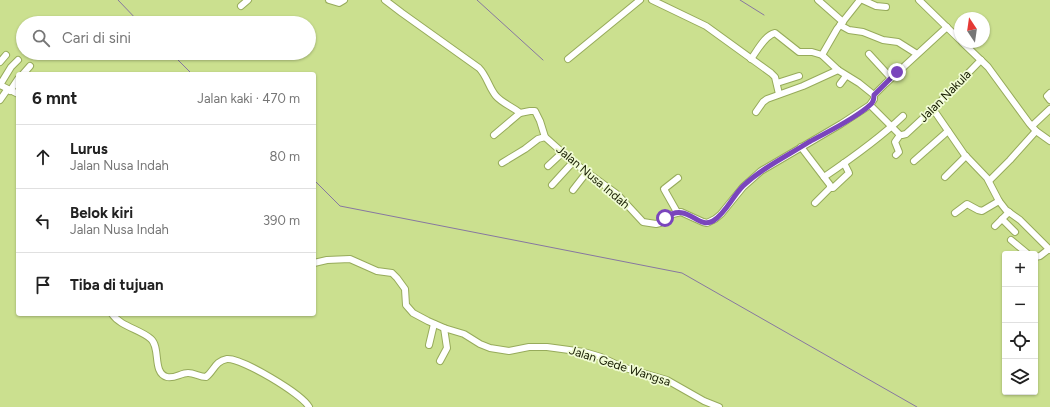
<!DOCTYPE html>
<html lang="id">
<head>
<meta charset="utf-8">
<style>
	body { margin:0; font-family:Figtree,sans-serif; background:#f2f2f2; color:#222 }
	.controls { position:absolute; right:12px; bottom:12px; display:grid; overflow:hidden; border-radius:4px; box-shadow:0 1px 3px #0004 }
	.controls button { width:36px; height:36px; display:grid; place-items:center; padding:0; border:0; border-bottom:1px solid #e0e0e0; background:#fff; color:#222; font:20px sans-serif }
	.compass { position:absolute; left:954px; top:12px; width:36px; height:36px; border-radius:50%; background:#fff; box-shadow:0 1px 3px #0004; rotate:347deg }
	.stop { position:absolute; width:12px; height:12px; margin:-9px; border:3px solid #7a45bc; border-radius:50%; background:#fff }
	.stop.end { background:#7a45bc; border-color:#fff; box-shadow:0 1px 4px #0008 }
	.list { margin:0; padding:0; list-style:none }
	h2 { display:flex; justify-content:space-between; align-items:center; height:52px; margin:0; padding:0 16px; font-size:17px }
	h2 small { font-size:13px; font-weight:400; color:#767676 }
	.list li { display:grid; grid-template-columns:26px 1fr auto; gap:12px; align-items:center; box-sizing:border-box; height:64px; padding:0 16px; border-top:1px solid #e0e0e0 }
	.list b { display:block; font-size:15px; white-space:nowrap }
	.list p { margin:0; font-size:13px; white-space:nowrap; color:#767676 }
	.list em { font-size:13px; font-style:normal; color:#767676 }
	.icon { flex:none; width:22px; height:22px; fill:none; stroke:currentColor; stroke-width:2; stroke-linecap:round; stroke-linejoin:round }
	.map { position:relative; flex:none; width:1050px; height:407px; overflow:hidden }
	.search { position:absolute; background:#fff; box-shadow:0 1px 3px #0004; left:16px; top:16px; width:300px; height:44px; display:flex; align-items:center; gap:10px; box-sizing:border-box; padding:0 14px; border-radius:22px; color:#767676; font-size:15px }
	.panel { position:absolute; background:#fff; box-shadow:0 1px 3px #0004; left:16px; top:72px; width:300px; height:244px; border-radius:4px }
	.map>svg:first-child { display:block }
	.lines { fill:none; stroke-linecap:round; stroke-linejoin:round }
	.stream { stroke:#8777a0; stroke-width:1 }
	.minor-casing { stroke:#97ab5b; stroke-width:8 }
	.minor { stroke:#fff; stroke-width:6 }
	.route { stroke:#7a45bc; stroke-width:5 }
	.labels { text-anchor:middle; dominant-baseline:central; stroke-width:3.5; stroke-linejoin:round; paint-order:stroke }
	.street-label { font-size:12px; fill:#161c00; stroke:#f1fcd4 }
</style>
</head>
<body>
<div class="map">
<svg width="1050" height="407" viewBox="0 0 1050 407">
	<rect width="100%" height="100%" fill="#cbe08f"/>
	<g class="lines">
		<g class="stream">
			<path d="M 118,0 L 140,23"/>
			<path d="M 477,0 L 543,60"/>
			<path d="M 740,0 L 764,15"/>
			<path d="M 171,53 L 192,74"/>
			<path d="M 314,180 L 340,206 L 682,273 L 917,407"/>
		</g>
		<defs>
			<g id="minor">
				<path d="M 329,0 L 339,3 L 344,0"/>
				<path d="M 385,0 L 402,13 L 479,68 C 487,76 489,88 496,96 C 502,103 513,107 520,113 L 530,111 L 535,111 L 540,121 L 545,137 L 573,162 L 618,195 L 643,222 L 656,224 L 660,223 L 669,215 L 681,212 L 703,222 L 707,223 L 715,219 L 721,214 L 743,187 L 761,171 L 841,124 L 870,105 L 874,99 L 874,95 L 885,84 L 947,27"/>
				<path d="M 652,0 L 706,26 L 771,73 L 775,77 L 779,94"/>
				<path d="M 818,0 L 843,22"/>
				<path d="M 863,0 L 876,6 L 886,7"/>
				<path d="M 919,0 L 960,40"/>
				<path d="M 241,6 L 248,0"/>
				<path d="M 840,25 L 849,30 L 863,32 L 883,40 L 898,42 L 917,54"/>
				<path d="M 962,42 L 988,67 L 1029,123 L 1036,131 L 1050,141"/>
				<path d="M 869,54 L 891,78"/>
				<path d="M 822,55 L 837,29 L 860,0"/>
				<path d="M 568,59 L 640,0"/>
				<path d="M 751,59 C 757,51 765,35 775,33 L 799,52 L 812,52 L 822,55 L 838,70 L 859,83 L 874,95"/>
				<path d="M 0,62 L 6,55"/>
				<path d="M 23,74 L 30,66"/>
				<path d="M 777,83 L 799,76"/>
				<path d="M 840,84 L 846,76"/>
				<path d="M 0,85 L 11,67 L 18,60"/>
				<path d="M 0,85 L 18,94"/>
				<path d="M 10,91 L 18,79"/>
				<path d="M 1050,93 L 1047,96 L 1050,100"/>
				<path d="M 0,100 L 7,90"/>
				<path d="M 870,105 L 900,135 L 902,135 L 906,134 L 933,109 L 981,60"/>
				<path d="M 933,109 L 964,154 L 987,178 L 999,201 L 1006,210 L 1020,220 L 1050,250"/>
				<path d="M 756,112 L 763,102 L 767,99 L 803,86 L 838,70"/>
				<path d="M 1032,126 L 1050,109"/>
				<path d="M 494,135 L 520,113"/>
				<path d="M 801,147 L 830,185 L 830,188 L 815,203"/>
				<path d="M 896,155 L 899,152 L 895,142 L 900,135"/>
				<path d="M 914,161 L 948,131"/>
				<path d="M 502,163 L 525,149 L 538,139 L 545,137"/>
				<path d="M 548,166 L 562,153"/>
				<path d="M 824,177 C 852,158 879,139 903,116"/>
				<path d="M 945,177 L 966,156"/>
				<path d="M 989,181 L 1010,160 L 1036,131"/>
				<path d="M 552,185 L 573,162"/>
				<path d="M 830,188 L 833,188 L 849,173 L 844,163"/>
				<path d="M 573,190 L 587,172"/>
				<path d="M 677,212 L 664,189 L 678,178"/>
				<path d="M 955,213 L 967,204 L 978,210 L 982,211 L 999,201"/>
				<path d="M 1002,219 L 1015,232"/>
				<path d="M 995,226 L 1009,212"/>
				<path d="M 1011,240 L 1028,254"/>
				<path d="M 1035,257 L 1040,256 L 1049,249"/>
				<path d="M 314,263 L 327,260 L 350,259 L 377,271 L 392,273 L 397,278 L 405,289 L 406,305 L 413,313 L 428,321 L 444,328 L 464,334 L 480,344 L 490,348 L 509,351 L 529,347 L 547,347 L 584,352 L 601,357 L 622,367 L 667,380 L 704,401 L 719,407"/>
				<path d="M 112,314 C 121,327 140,329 151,339 C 161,348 152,373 167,377 C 174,379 181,373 188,373 C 195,373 199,377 206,377 C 214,371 215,361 227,359 C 242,358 302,394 309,407"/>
				<path d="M 429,345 L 434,324"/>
				<path d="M 440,361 L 447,348 L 444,328"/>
			</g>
		</defs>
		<use href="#minor" class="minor-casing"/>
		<use href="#minor" class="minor"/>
	</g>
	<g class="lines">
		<path class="route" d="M 665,218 C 687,201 698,230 713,221 C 726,213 732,197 743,186 C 762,168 787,156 809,142 C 827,132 855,119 870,105 C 873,103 874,99 874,95 L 897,72"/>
	</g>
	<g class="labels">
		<g class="street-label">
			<text transform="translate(945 96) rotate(-45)">Jalan Nakula</text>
			<text transform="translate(593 177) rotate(40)">Jalan Nusa Indah</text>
			<text transform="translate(620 366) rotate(18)">Jalan Gede Wangsa</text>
		</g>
	</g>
</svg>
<div class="controls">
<button>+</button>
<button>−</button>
<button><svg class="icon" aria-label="locate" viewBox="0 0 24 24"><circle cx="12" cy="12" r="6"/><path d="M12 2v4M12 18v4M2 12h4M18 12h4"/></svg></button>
<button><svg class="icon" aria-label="layers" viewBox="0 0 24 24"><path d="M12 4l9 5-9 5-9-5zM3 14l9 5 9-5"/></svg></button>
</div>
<svg class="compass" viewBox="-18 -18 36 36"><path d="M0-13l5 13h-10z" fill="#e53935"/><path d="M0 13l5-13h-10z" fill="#767676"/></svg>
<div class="stop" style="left:665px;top:218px"></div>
<div class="stop end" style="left:897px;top:72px"></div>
<div class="search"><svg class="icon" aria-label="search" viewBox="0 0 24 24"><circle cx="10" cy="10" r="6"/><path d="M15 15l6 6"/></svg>Cari di sini</div>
<section class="panel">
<h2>6 mnt<small>Jalan kaki · 470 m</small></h2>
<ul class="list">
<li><svg class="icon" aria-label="ahead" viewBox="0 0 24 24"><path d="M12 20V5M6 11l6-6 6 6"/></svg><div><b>Lurus</b><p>Jalan Nusa Indah</p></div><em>80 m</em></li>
<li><svg class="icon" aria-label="left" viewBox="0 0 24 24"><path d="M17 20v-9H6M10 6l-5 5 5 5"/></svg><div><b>Belok kiri</b><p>Jalan Nusa Indah</p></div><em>390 m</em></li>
<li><svg class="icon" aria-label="arrive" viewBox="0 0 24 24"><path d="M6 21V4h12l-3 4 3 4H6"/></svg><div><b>Tiba di tujuan</b></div></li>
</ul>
</section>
</div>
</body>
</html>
